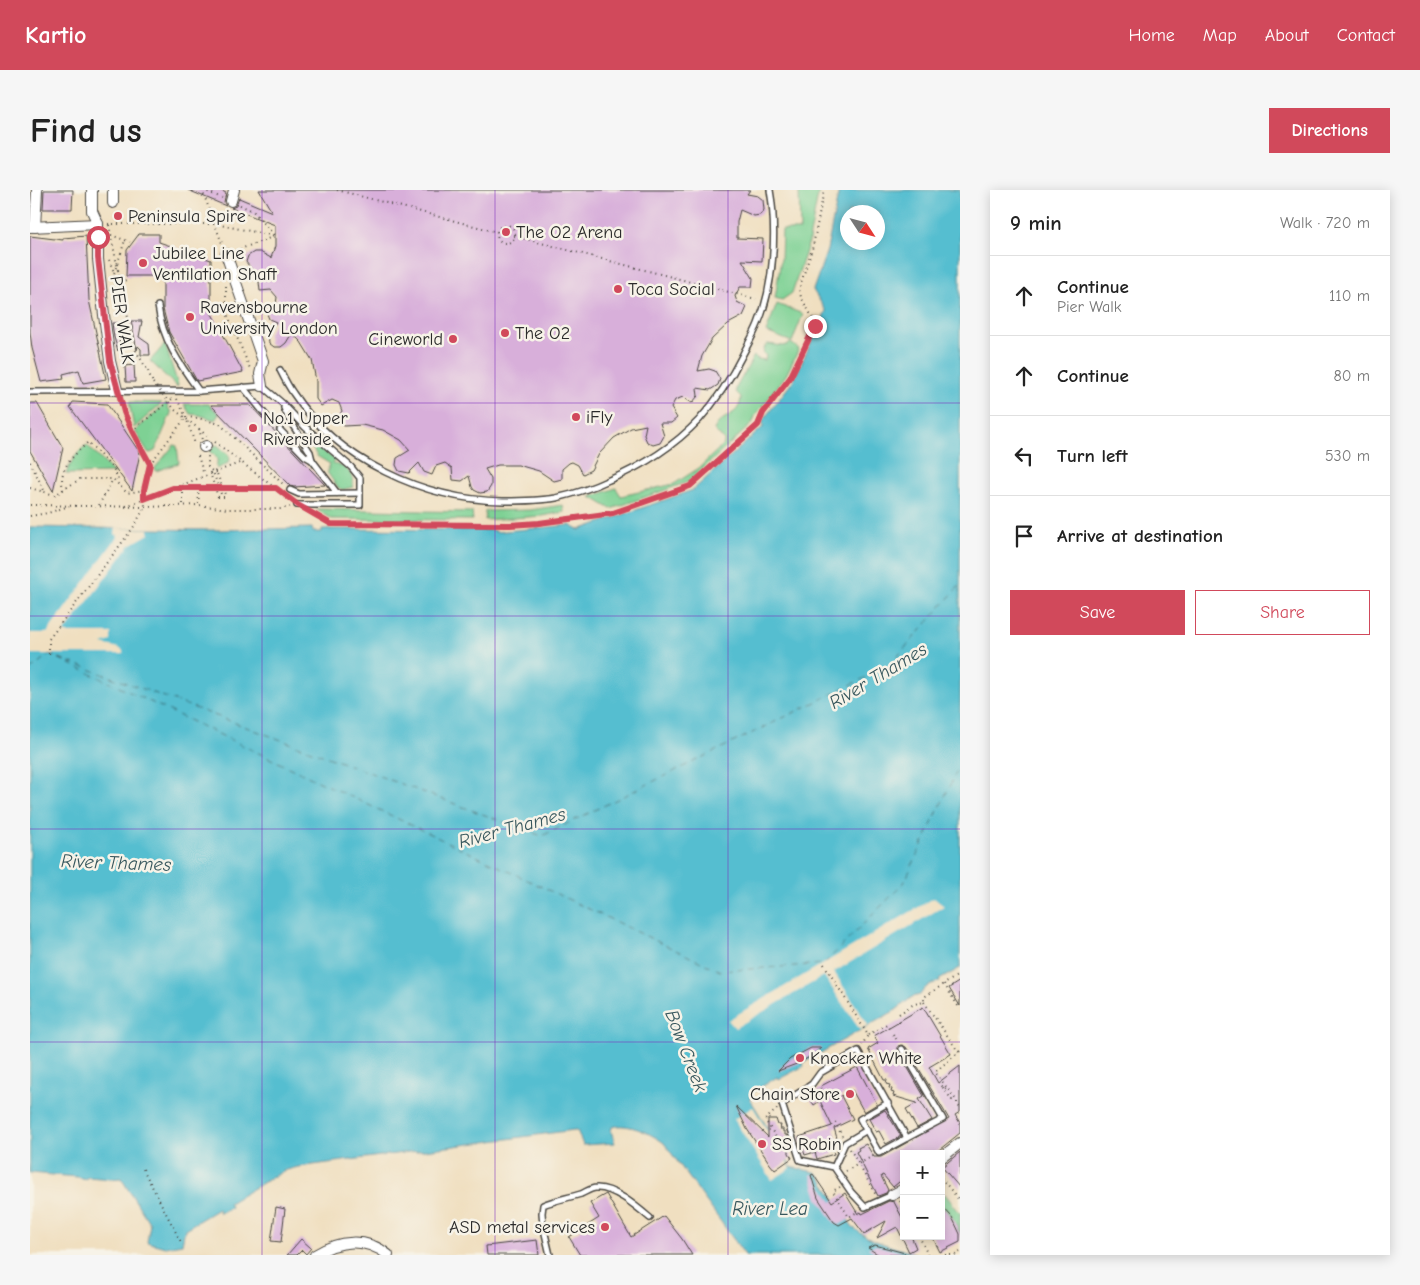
<!DOCTYPE html>
<html lang="en">
<head>
<meta charset="utf-8">
<style>
	body { margin:0; font-family:"Comic Neue",sans-serif; background:#f6f6f6; color:#222 }
	.controls { position:absolute; right:15px; bottom:15px; display:grid; overflow:hidden; border-radius:0px; box-shadow:0 2px 12px #0003 }
	.controls button { width:45px; height:45px; display:grid; place-items:center; padding:0; border:0; border-bottom:1px solid #e0e0e0; background:#fff; color:#222; font:25px sans-serif }
	.compass { position:absolute; left:810px; top:15px; width:45px; height:45px; border-radius:50%; background:#fff; box-shadow:0 2px 12px #0003; rotate:126deg }
	.stop { position:absolute; width:15px; height:15px; margin:-11px; border:4px solid #d1495b; border-radius:50%; background:#fff }
	.stop.end { background:#d1495b; border-color:#fff; box-shadow:0 1px 5px #0008 }
	.list { margin:0; padding:0; list-style:none }
	h2 { display:flex; justify-content:space-between; align-items:center; height:65px; margin:0; padding:0 20px; font-size:21px }
	h2 small { font-size:16px; font-weight:400; color:#767676 }
	.list li { display:grid; grid-template-columns:32px 1fr auto; gap:15px; align-items:center; box-sizing:border-box; height:80px; padding:0 20px; border-top:1px solid #e0e0e0 }
	.list b { display:block; font-size:19px; white-space:nowrap }
	.list p { margin:0; font-size:16px; white-space:nowrap; color:#767676 }
	.list em { font-size:16px; font-style:normal; color:#767676 }
	.actions { display:flex; gap:10px; padding:15px 20px }
	.actions a { flex:1; padding:11px 0; border:1px solid #d1495b; border-radius:0px; text-align:center; font-size:18px; color:#d1495b }
	.actions .main { background:#d1495b; color:#fff }
	.icon { flex:none; width:28px; height:28px; fill:none; stroke:currentColor; stroke-width:2; stroke-linecap:round; stroke-linejoin:round }
	.map { position:relative; flex:none; width:930px; height:1065px; overflow:hidden; border-radius:0px }
	header { display:flex; align-items:center; gap:30px; box-sizing:border-box; height:70px; padding:0 25px; background:#d1495b; color:#fff }
	header strong { font-size:24px }
	nav { display:flex; gap:28px; margin-inline-start:auto; font-size:18px }
	.intro { display:flex; align-items:center; justify-content:space-between; box-sizing:border-box; height:120px; padding:0 30px }
	h1 { margin:0; font-size:35px }
	.button { padding:12px 22px; border-radius:0px; background:#d1495b; color:#fff; font-size:18px; font-weight:700 }
	main { display:flex; gap:30px; padding:0 30px }
	aside { flex:1; background:#fff; border-radius:0px; box-shadow:0 2px 12px #0003 }
	.map>svg:first-child { display:block }
	.green { fill:#7ed194; stroke:#547e60 }
	.water { fill:#54bed0; stroke:#40747e; fill-rule:evenodd }
	.pier { fill:#f0dfc0 }
	.lines { fill:none; stroke-linecap:round; stroke-linejoin:round }
	.ferry { stroke:#37575d; stroke-width:1; stroke-dasharray:6 5; stroke-linecap:butt }
	.building { fill:#d8afda }
	.lane-casing { stroke:#494641; stroke-width:8 }
	.street-casing { stroke:#494641; stroke-width:12 }
	.path { stroke:#494641; stroke-width:2; stroke-dasharray:1 4; stroke-linecap:butt }
	.lane { stroke:#fff; stroke-width:5 }
	.street { stroke:#fff; stroke-width:10 }
	.path-bridge { stroke:#494641; stroke-width:2; stroke-dasharray:1 4; stroke-linecap:butt }
	.route { stroke:#d1495b; stroke-width:6 }
	.grid { fill:none; stroke:#7b2cbf; stroke-width:1; stroke-opacity:0.55 }
	.poi-dot { fill:#d1495b; stroke:#f7f3e8; stroke-width:2 }
	.labels { text-anchor:middle; dominant-baseline:central; stroke-width:5; stroke-linejoin:round; paint-order:stroke }
	.poi-label { font-size:18px; fill:#2b2b2b; stroke:#f7f3e8; text-anchor:start }
	.street-label { font-size:18px; fill:#2b2b2b; stroke:#f7f3e8 }
	.water-label { font-size:19px; font-style:italic; fill:#37575d; stroke:#f7f3e8 }
</style>
</head>
<body>
<header>
<strong>Kartio</strong>
<nav><a>Home</a><a>Map</a><a>About</a><a>Contact</a></nav>
</header>
<div class="intro"><h1>Find us</h1><a class="button">Directions</a></div>
<main>
<div class="map">
<svg width="930" height="1065" viewBox="0 0 930 1065">
	<rect width="100%" height="100%" fill="#f7f3e8"/>
	<filter id="ink" filterUnits="userSpaceOnUse"><feTurbulence type="fractalNoise" baseFrequency=".02" numOctaves="2"/><feDisplacementMap in="SourceGraphic" scale="10" xChannelSelector="R" yChannelSelector="G"/><feConvolveMatrix kernelMatrix="1 2 1 2 8 2 1 2 1" color-interpolation-filters="sRGB"/></filter>
	<filter id="wash" filterUnits="userSpaceOnUse"><feTurbulence type="fractalNoise" baseFrequency=".0096" numOctaves="4" result="noise"/><feDisplacementMap in="SourceGraphic" scale="20" xChannelSelector="R" yChannelSelector="G"/><feGaussianBlur stdDeviation="1.12" result="paint"/><feColorMatrix in="noise" values="0 0 0 0 0 0 0 0 0 0 0 0 0 0 0 0 0 1.4 0 .05"/><feComposite in="paint" operator="in"/></filter>
	<g filter="url(#wash)">
		<rect width="100%" height="100%" fill="#f0dfc0"/>
		<g class="green">
			<path d="M 769,0 L 789,0 L 778,55 L 762,103 L 752,110 L 745,108 L 751,69 L 752,40 L 770,40 Z"/>
			<path d="M 747,114 L 773,124 L 762,152 L 736,142 Z"/>
			<path d="M 761,153 L 769,159 L 756,185 L 725,226 L 722,234 L 658,292 L 581,319 L 561,307 L 586,298 L 591,306 L 644,294 L 669,278 L 694,254 L 694,250 L 684,240 C 691,223 710,228 711,207 L 706,202 L 706,198 L 724,166 L 728,169 L 735,170 L 736,166 L 733,162 L 735,156 L 738,154 L 754,156 Z"/>
			<path d="M 135,154 L 148,195 L 147,197 L 120,171 Z"/>
			<path d="M 99,212 L 132,213 L 104,238 Z"/>
			<path d="M 136,213 L 141,223 L 125,261 L 120,263 L 118,262 L 105,241 Z"/>
			<path d="M 154,214 L 179,214 L 189,224 L 185,230 L 169,225 L 160,224 Z"/>
			<path d="M 265,230 L 289,258 L 306,270 L 302,274 C 315,275 324,282 323,297 L 311,300 L 308,298 L 297,282 L 300,274 L 287,266 Z"/>
			<path d="M 57,255 L 84,283 L 36,284 C 40,274 47,261 57,255 Z"/>
			<path d="M 144,255 L 147,256 L 149,273 L 126,281 L 125,278 Z"/>
			<path d="M 187,255 L 198,264 L 200,268 L 198,273 L 187,279 L 186,276 C 189,270 186,265 180,262 L 182,257 Z"/>
			<path d="M 533,315 L 534,322 L 512,326 L 455,330 L 455,321 L 500,320 Z"/>
			<path d="M 286,319 L 442,322 L 443,330 L 301,329 Z"/>
			<path d="M 915,1004 L 930,1023 L 930,1044 L 922,1027 L 911,1015 L 911,1008 Z"/>
		</g>
		<path class="water" d="M 809,0 L 930,0 L 930,778 L 909,790 L 910,792 C 900,793 895,797 890,805 L 882,807 L 866,820 L 773,873 L 774,876 L 749,889 L 747,887 L 720,904 L 720,909 L 761,977 L 785,982 L 789,985 L 822,1036 C 839,1053 867,1057 889,1065 L 715,1065 L 634,953 C 622,944 598,932 582,937 L 581,941 L 585,953 L 553,955 L 547,940 L 544,940 L 268,977 L 253,981 L 199,1013 L 201,1017 L 190,1023 L 188,1019 L 155,1039 L 152,1054 L 135,1057 L 117,1052 L 120,1034 L 91,988 L 81,989 L 58,987 L 55,989 L 48,987 L 0,983 L 0,337 L 184,340 L 282,338 L 283,342 L 292,342 L 292,339 L 464,340 L 465,342 L 540,335 L 549,340 L 663,300 L 733,237 L 733,230 L 763,191 L 796,121 L 783,100 L 797,60 ZM 818,22 L 848,22 L 848,52 L 818,52 Z"/>
		<g class="pier">
			<path d="M 86,338 L 119,339 L 119,344 L 100,355 L 34,443 L 81,443 L 81,451 L 72,454 L 89,458 L 93,461 L 93,464 L 0,464 L 0,443 L 17,443 L 88,346 L 85,344 Z"/>
			<path d="M 904,708 L 914,716 L 804,782 L 838,835 L 830,840 L 794,786 L 705,838 L 698,830 Z"/>
			<path d="M 723,917 L 761,978 L 742,990 L 704,929 Z"/>
		</g>
		<g class="lines">
			<g class="ferry">
				<path d="M 19,464 L 690,781 L 794,774 L 874,693 L 930,574"/>
				<path d="M 29,468 L 512,646 L 859,476 L 930,395"/>
				<path d="M 0,480 L 18,465"/>
			</g>
		</g>
		<g id="blocks">
			<g class="building">
				<path d="M 14,0 L 43,0 L 42,19 L 13,19 Z"/>
				<path d="M 158,0 L 190,0 L 196,3 L 194,12 L 196,16 Z"/>
				<path d="M 229,0 L 720,0 L 717,4 L 728,6 L 733,10 L 734,20 L 730,25 L 724,26 L 710,20 L 707,32 L 707,48 L 733,49 L 732,71 L 712,70 L 723,88 L 722,97 L 710,97 L 705,106 L 707,112 L 717,117 L 713,126 L 698,134 L 682,149 L 672,166 L 668,181 L 679,179 L 685,181 L 690,189 L 688,195 L 680,200 L 667,198 L 668,206 L 662,213 L 653,207 L 645,210 L 641,218 L 647,228 L 641,233 L 630,233 L 634,246 L 630,253 L 623,255 L 617,252 L 614,245 L 616,235 L 601,238 L 584,248 L 569,264 L 561,280 L 553,284 L 548,275 L 542,272 L 539,273 L 532,279 L 532,289 L 524,291 L 509,281 L 488,275 L 468,275 L 455,279 L 461,289 L 461,296 L 457,302 L 450,303 L 444,300 L 442,297 L 439,286 L 432,291 L 423,290 L 422,278 L 415,273 L 406,276 L 402,285 L 394,282 L 389,273 L 379,283 L 369,281 L 366,275 L 367,268 L 380,260 L 371,250 L 353,240 L 332,235 L 314,236 L 307,230 L 312,221 L 309,213 L 302,210 L 291,216 L 286,209 L 286,191 L 282,170 L 271,152 L 262,143 L 256,153 L 251,157 L 244,157 L 239,153 L 238,143 L 246,132 L 239,129 L 236,121 L 246,115 L 247,107 L 241,100 L 230,101 L 229,92 L 233,85 L 222,80 L 216,72 L 218,66 L 224,62 L 230,62 L 241,68 L 245,56 L 245,35 L 201,18 L 206,16 L 209,8 L 242,22 Z"/>
				<path d="M 109,44 L 129,44 L 129,52 L 181,70 L 181,122 L 213,182 L 167,191 L 139,142 L 133,119 L 133,86 L 96,86 L 97,60 Z"/>
				<path d="M 0,46 L 33,50 L 33,48 L 56,46 L 59,110 L 76,189 L 53,193 L 49,180 L 33,184 L 34,189 L 11,192 L 2,158 L 0,142 Z"/>
				<path d="M 101,131 L 112,131 L 109,147 L 119,154 L 120,165 L 111,165 L 111,159 L 108,156 L 107,160 Z"/>
				<path d="M 82,133 L 92,133 L 88,161 L 84,147 Z"/>
				<path d="M 104,175 L 105,192 L 96,192 L 95,176 Z"/>
				<path d="M 43,212 L 77,214 L 110,263 L 102,301 L 40,217 Z"/>
				<path d="M 0,213 L 7,213 L 33,258 L 23,301 L 0,261 Z"/>
				<path d="M 181,215 L 220,215 L 295,295 L 264,297 L 260,296 Z"/>
				<path d="M 930,791 L 930,816 L 919,798 Z"/>
				<path d="M 893,817 L 921,864 L 899,877 L 908,893 L 930,876 L 930,922 L 925,925 L 930,933 L 930,943 L 904,964 L 874,964 L 874,988 L 863,997 L 853,985 L 851,986 L 858,1000 L 856,1003 L 848,1006 L 826,962 L 829,960 L 828,958 L 836,954 L 844,967 L 851,967 L 919,929 L 876,857 L 871,855 L 868,856 L 868,861 L 894,906 L 889,909 L 902,930 L 887,938 L 876,919 L 887,913 L 863,906 L 864,903 L 861,902 L 862,899 L 859,898 L 860,895 L 856,894 L 857,890 L 854,890 L 838,859 L 848,853 L 844,846 Z"/>
				<path d="M 781,858 L 791,858 L 783,865 L 769,873 L 748,881 L 760,869 Z"/>
				<path d="M 827,877 L 847,914 L 834,922 L 822,900 L 811,906 L 823,929 L 804,938 L 809,955 L 802,957 L 804,964 L 787,969 L 785,962 L 775,965 L 769,947 L 802,936 L 790,911 L 784,915 L 779,907 L 788,902 L 787,900 L 792,898 L 791,896 Z"/>
				<path d="M 706,916 L 738,947 L 738,929 L 746,929 L 748,935 L 751,935 L 750,939 L 753,939 L 753,942 L 755,942 L 755,945 L 757,945 L 757,951 L 759,950 L 759,963 L 762,968 L 745,980 L 740,974 L 717,939 Z"/>
				<path d="M 855,920 L 871,946 L 856,954 L 849,941 L 846,942 L 839,929 Z"/>
				<path d="M 930,962 L 930,998 L 912,977 Z"/>
				<path d="M 783,984 L 802,1012 L 815,1003 L 828,1024 L 831,1022 L 832,1024 L 859,1011 L 864,1012 L 874,1031 L 874,1046 L 881,1046 L 886,1058 L 879,1062 L 867,1037 L 847,1048 L 856,1031 L 834,1044 L 822,1028 L 809,1035 L 804,1032 L 788,1008 L 781,985 Z"/>
				<path d="M 576,1004 L 601,1047 L 634,1026 L 652,1049 L 662,1065 L 550,1065 L 539,1047 L 569,1028 L 560,1013 Z"/>
				<path d="M 911,1015 L 922,1027 L 930,1044 L 930,1052 L 910,1062 L 902,1046 L 911,1046 Z"/>
				<path d="M 246,1017 L 255,1019 L 251,1052 L 241,1051 Z"/>
				<path d="M 271,1049 L 281,1058 L 276,1064 L 272,1060 L 267,1065 L 257,1065 Z"/>
				<path d="M 507,1050 L 509,1065 L 457,1065 L 456,1056 Z"/>
				<path d="M 845,1055 L 875,1063 L 874,1065 L 849,1065 L 838,1058 Z"/>
			</g>
		</g>
	</g>
	<g filter="url(#ink)">
		<use href="#blocks" fill-opacity="0" stroke="#494641" stroke-width="1"/>
		<g class="lines">
			<defs>
				<g id="lane">
					<path d="M 128,116 C 132,149 150,175 169,201"/>
					<path d="M 250,180 C 254,188 258,196 263,203 C 307,270 394,310 473,311 C 490,311 509,311 526,308 C 544,304 562,298 579,290 C 613,276 644,256 669,230 C 687,210 701,188 713,164 C 718,154 724,144 728,134 C 744,96 747,40 740,0"/>
					<path d="M 213,197 L 242,233"/>
					<path d="M 0,202 L 169,201 L 232,196 L 252,213 L 275,237 L 321,277 L 330,288 L 330,315 L 267,315"/>
					<path d="M 254,218 L 260,231 L 280,262 L 282,270 L 307,303"/>
					<path d="M 250,240 L 275,266 L 282,270"/>
					<path d="M 260,300 L 269,304 L 330,303"/>
					<path d="M 872,859 L 913,929 L 877,948"/>
					<path d="M 858,913 L 830,929 L 849,963 L 877,948 L 828,861 L 790,883 L 782,894 L 752,914 L 770,970 L 804,977 L 821,1002 L 835,1017 L 862,1005"/>
					<path d="M 804,977 L 815,953 L 837,940"/>
					<path d="M 520,1065 L 513,1035 L 512,1023 L 513,1015 C 525,1010 538,1008 551,1004 C 556,1002 561,998 566,998 C 584,997 607,1017 620,1028"/>
				</g>
				<g id="street">
					<path d="M 62,0 L 62,21 L 68,34 L 68,69 L 74,125 L 80,171 L 87,200"/>
					<path d="M 83,0 L 83,13"/>
					<path d="M 201,11 L 204,0"/>
					<path d="M 0,37 L 68,34"/>
					<path d="M 5,37 L 7,0"/>
					<path d="M 196,64 L 233,171 L 230,184 L 232,196"/>
					<path d="M 174,257 L 176,256"/>
					<path d="M 911,968 L 930,953"/>
					<path d="M 862,1005 L 874,999"/>
					<path d="M 285,1065 C 308,1050 336,1047 358,1065"/>
				</g>
			</defs>
			<use href="#lane" class="lane-casing"/>
			<use href="#street" class="street-casing"/>
			<g class="path">
				<path d="M 172,0 L 193,56"/>
				<path d="M 173,0 L 192,8"/>
				<path d="M 307,0 L 467,42"/>
				<path d="M 210,15 L 223,21 L 245,46"/>
				<path d="M 78,34 L 185,34 L 245,46"/>
				<path d="M 79,35 L 88,80"/>
				<circle cx="476" cy="44" r="9"/>
				<path d="M 484,46 L 726,109"/>
				<path d="M 205,61 L 245,46"/>
				<path d="M 91,63 L 95,50"/>
				<path d="M 90,89 L 97,91"/>
				<path d="M 196,96 L 196,121 L 221,181"/>
				<path d="M 95,111 L 103,156"/>
				<path d="M 118,181 L 123,193"/>
				<path d="M 147,209 L 156,227 L 168,228 L 190,234 L 255,296"/>
				<path d="M 139,212 L 145,220"/>
				<path d="M 156,227 L 165,254"/>
				<path d="M 169,239 L 177,246"/>
				<path d="M 102,241 L 142,209"/>
				<path d="M 185,252 L 254,305"/>
				<path d="M 168,266 L 174,285"/>
				<path d="M 0,272 L 15,302"/>
				<path d="M 120,274 L 156,227"/>
				<path d="M 0,298 L 25,305 L 50,289 L 83,289 L 97,303 L 114,300"/>
				<path d="M 146,298 L 246,298"/>
				<path d="M 153,298 L 153,315"/>
				<path d="M 168,298 L 169,315"/>
				<path d="M 33,300 C 28,277 43,267 58,252 L 85,281 L 89,293"/>
				<path d="M 188,307 L 196,307"/>
				<path d="M 0,315 L 115,317 L 169,315 L 197,319 L 250,319 L 260,317"/>
				<path d="M 69,315 L 83,289"/>
				<path d="M 96,316 L 212,272"/>
				<path d="M 283,323 L 301,334 L 480,335 L 509,333 L 583,323 L 660,296 L 728,235 L 733,223 L 760,188 L 785,135 L 784,130 L 771,107 L 769,99 L 783,56 L 794,0"/>
				<path d="M 0,326 L 18,323 L 39,316"/>
				<path d="M 19,464 L 19,449 L 103,338 L 115,317 L 114,300 L 120,274 L 102,241 L 89,208"/>
				<path d="M 794,774 L 838,845 L 832,855"/>
				<path d="M 914,794 L 930,819"/>
				<path d="M 894,812 L 930,864"/>
				<path d="M 869,824 L 884,814 L 894,812 L 894,807 L 930,784"/>
				<path d="M 863,844 L 868,852"/>
				<path d="M 838,845 L 857,834 L 859,837"/>
				<path d="M 930,861 L 905,882 L 927,911 L 927,914 L 930,918"/>
				<path d="M 916,898 L 915,899 L 911,895 L 922,910 L 924,908"/>
				<path d="M 747,919 L 735,930 L 751,955 L 760,958"/>
				<path d="M 805,932 L 812,946"/>
				<path d="M 820,959 L 846,1005"/>
				<path d="M 113,979 L 152,1054"/>
				<path d="M 816,981 L 843,966"/>
				<path d="M 911,988 L 930,1011"/>
				<path d="M 810,997 L 803,1001 L 819,1027 L 829,1021"/>
				<path d="M 870,1011 L 874,1018"/>
				<path d="M 889,1046 L 898,1065"/>
				<path d="M 915,1065 L 925,1065 L 930,1062"/>
			</g>
			<use href="#lane" class="lane"/>
			<use href="#street" class="street"/>
			<g class="path-bridge">
				<path d="M 81,45 L 100,52"/>
				<path d="M 91,63 L 83,86 L 97,91"/>
				<path d="M 79,70 L 84,82"/>
				<path d="M 88,80 L 95,111"/>
				<path d="M 103,156 L 118,181"/>
				<path d="M 123,193 L 139,212"/>
				<path d="M 145,220 L 169,239 L 174,257 L 178,262 L 178,277 L 183,282 L 191,304"/>
				<path d="M 188,307 L 180,283 L 186,281 L 196,307"/>
			</g>
		</g>
	</g>
	<g class="lines" filter="url(#ink)">
		<path class="route" d="M 68,47 L 68,68 L 80,171 L 94,222 L 102,241 L 120,274 L 114,300 L 114,309 L 143,298 L 246,298 L 268,315 L 301,334 L 480,335 L 509,333 L 583,323 L 660,296 L 728,235 L 733,223 L 760,188 L 785,136"/>
	</g>
	<path class="grid" d="M 232,0 L 232,1065M 465,0 L 465,1065M 698,0 L 698,1065M 0,213 L 930,213M 0,426 L 930,426M 0,639 L 930,639M 0,852 L 930,852"/>
	<g class="poi-dot">
		<circle cx="88" cy="26" r="5"/>
		<circle cx="476" cy="42" r="5"/>
		<circle cx="113" cy="73" r="5"/>
		<circle cx="588" cy="99" r="5"/>
		<circle cx="160" cy="127" r="5"/>
		<circle cx="475" cy="143" r="5"/>
		<circle cx="423" cy="149" r="5"/>
		<circle cx="546" cy="227" r="5"/>
		<circle cx="223" cy="238" r="5"/>
		<circle cx="770" cy="868" r="5"/>
		<circle cx="820" cy="904" r="5"/>
		<circle cx="732" cy="954" r="5"/>
		<circle cx="575" cy="1037" r="5"/>
	</g>
	<g class="labels">
		<g class="poi-label">
			<text x="98" y="26">Peninsula Spire</text>
			<text x="486" y="42">The O2 Arena</text>
			<text x="123" y="63">Jubilee Line<tspan x="123" dy="21">Ventilation Shaft</tspan></text>
			<text x="598" y="99">Toca Social</text>
			<text x="170" y="117">Ravensbourne<tspan x="170" dy="21">University London</tspan></text>
			<text x="485" y="143">The O2</text>
			<text x="413" y="149" text-anchor="end">Cineworld</text>
			<text x="556" y="227">iFly</text>
			<text x="233" y="228">No.1 Upper<tspan x="233" dy="21">Riverside</tspan></text>
			<text x="780" y="868">Knocker White</text>
			<text x="810" y="904" text-anchor="end">Chain Store</text>
			<text x="742" y="954">SS Robin</text>
			<text x="565" y="1037" text-anchor="end">ASD metal services</text>
		</g>
		<g class="street-label">
			<text transform="translate(92 130) rotate(82)">PIER WALK</text>
		</g>
		<g class="water-label">
			<text transform="translate(848 486) rotate(-31)">River Thames</text>
			<text transform="translate(482 638) rotate(-15)">River Thames</text>
			<text transform="translate(86 673) rotate(2)">River Thames</text>
			<text transform="translate(656 861) rotate(69)">Bow Creek</text>
			<text x="740" y="1019">River Lea</text>
		</g>
	</g>
</svg>
<div class="controls">
<button>+</button>
<button>−</button>
</div>
<svg class="compass" viewBox="-18 -18 36 36"><path d="M0-13l5 13h-10z" fill="#e53935"/><path d="M0 13l5-13h-10z" fill="#767676"/></svg>
<div class="stop" style="left:68px;top:47px"></div>
<div class="stop end" style="left:785px;top:136px"></div>
</div>
<aside>
<h2>9 min<small>Walk · 720 m</small></h2>
<ul class="list">
<li><svg class="icon" aria-label="ahead" viewBox="0 0 24 24"><path d="M12 20V5M6 11l6-6 6 6"/></svg><div><b>Continue</b><p>Pier Walk</p></div><em>110 m</em></li>
<li><svg class="icon" aria-label="ahead" viewBox="0 0 24 24"><path d="M12 20V5M6 11l6-6 6 6"/></svg><div><b>Continue</b></div><em>80 m</em></li>
<li><svg class="icon" aria-label="left" viewBox="0 0 24 24"><path d="M17 20v-9H6M10 6l-5 5 5 5"/></svg><div><b>Turn left</b></div><em>530 m</em></li>
<li><svg class="icon" aria-label="arrive" viewBox="0 0 24 24"><path d="M6 21V4h12l-3 4 3 4H6"/></svg><div><b>Arrive at destination</b></div></li>
</ul>
<div class="actions"><a class="main">Save</a><a>Share</a></div>
</aside>
</main>
</body>
</html>
